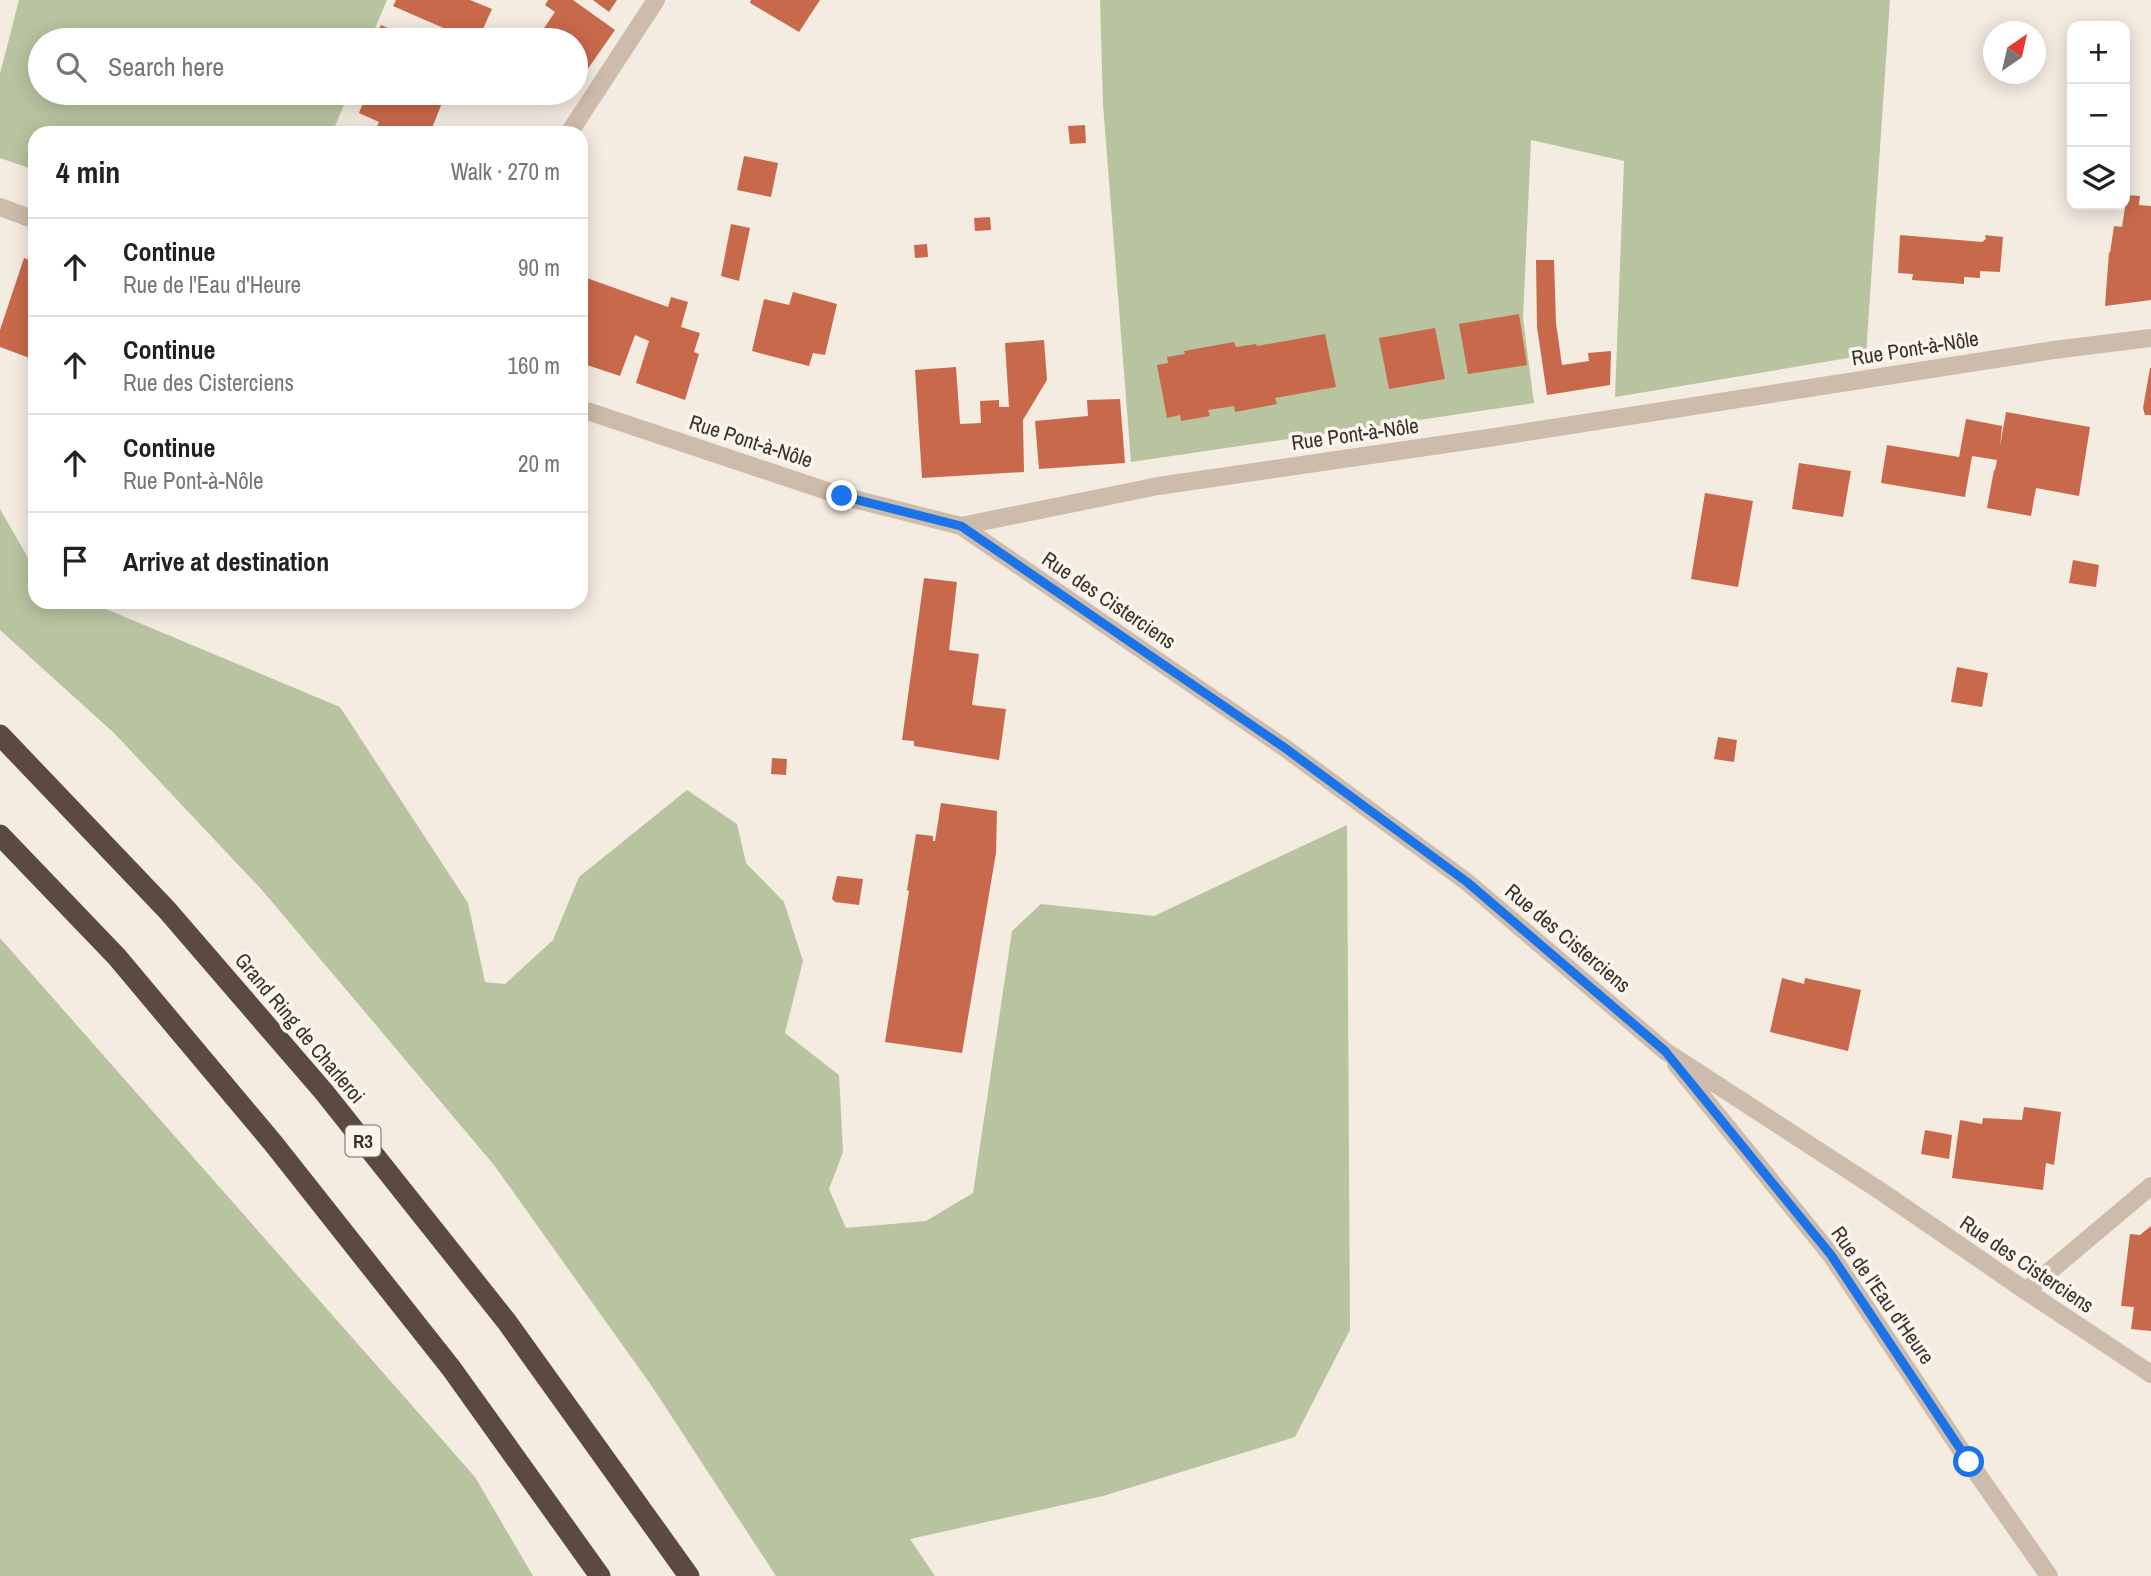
<!DOCTYPE html>
<html lang="en">
<head>
<meta charset="utf-8">
<style>
	body { margin:0; font-family:"Archivo Narrow",sans-serif; background:#f2f2f2; color:#222 }
	.controls { position:absolute; right:21px; top:21px; display:grid; overflow:hidden; border-radius:14px; box-shadow:0 4px 18px #0003 }
	.controls button { width:63px; height:63px; display:grid; place-items:center; padding:0; border:0; border-bottom:2px solid #e0e0e0; background:#fff; color:#222; font:35px sans-serif }
	.compass { position:absolute; left:1983px; top:21px; width:63px; height:63px; border-radius:50%; background:#fff; box-shadow:0 4px 18px #0003; rotate:34deg }
	.stop { position:absolute; width:21px; height:21px; margin:-16px; border:5px solid #1a73e8; border-radius:50%; background:#fff }
	.stop.end { background:#1a73e8; border-color:#fff; box-shadow:0 2px 7px #0008 }
	.list { margin:0; padding:0; list-style:none }
	h2 { display:flex; justify-content:space-between; align-items:center; height:91px; margin:0; padding:0 28px; font-size:30px }
	h2 small { font-size:23px; font-weight:400; color:#767676 }
	.list li { display:grid; grid-template-columns:46px 1fr auto; gap:21px; align-items:center; box-sizing:border-box; height:98px; padding:0 28px; border-top:2px solid #e0e0e0 }
	.list b { display:block; font-size:26px; white-space:nowrap }
	.list p { margin:0; font-size:23px; white-space:nowrap; color:#767676 }
	.list em { font-size:23px; font-style:normal; color:#767676 }
	.icon { flex:none; width:38px; height:38px; fill:none; stroke:currentColor; stroke-width:2; stroke-linecap:round; stroke-linejoin:round }
	.map { position:relative; flex:none; width:2151px; height:1576px; overflow:hidden }
	.search { position:absolute; background:#fff; box-shadow:0 4px 18px #0003; left:28px; top:28px; width:560px; height:77px; display:flex; align-items:center; gap:18px; box-sizing:border-box; padding:0 24px; border-radius:38px; color:#767676; font-size:26px }
	.panel { position:absolute; background:#fff; box-shadow:0 4px 18px #0003; left:28px; top:126px; width:560px; height:483px; border-radius:21px }
	.map>svg:first-child { display:block }
	.green { fill:#b8c4a0 }
	.building { fill:#c8694b }
	.lines { fill:none; stroke-linecap:round; stroke-linejoin:round }
	.minor { stroke:#cdbbac; stroke-width:18 }
	.highway { stroke:#5c4a42; stroke-width:21 }
	.route { stroke:#1a73e8; stroke-width:9 }
	.labels { text-anchor:middle; dominant-baseline:central; stroke-width:7; stroke-linejoin:round; paint-order:stroke }
	.shield { fill:#fbf5ee; stroke:#756b66; stroke-width:2 }
	.shield-label { font-size:19px; font-weight:bold; fill:#3b302b }
	.street-label { font-size:21px; fill:#3b302b; stroke:#fbf5ee }
</style>
</head>
<body>
<div class="map">
<svg width="2151" height="1576" viewBox="0 0 2151 1576">
	<rect width="100%" height="100%" fill="#f4ebe1"/>
	<g class="green">
		<path d="M 19,0 L 387,0 L 370,40 L 40,40 L 40,93 L 349,93 L 332,133 L 35,133 L 35,170 L 0,158 L 0,74 Z"/>
		<path d="M 1100,0 L 1890,0 L 1866,355 L 1615,397 L 1624,161 L 1531,140 L 1523,319 L 1534,403 L 1131,462 L 1103,104 Z"/>
		<path d="M 0,509 L 35,570 L 35,602 L 89,602 L 340,707 L 468,903 L 485,982 L 505,984 L 553,940 L 579,877 L 687,790 L 737,824 L 746,863 L 784,902 L 803,961 L 785,1033 L 839,1075 L 843,1152 L 829,1189 L 846,1228 L 926,1221 L 973,1193 L 1012,931 L 1041,904 L 1154,916 L 1347,825 L 1350,1330 L 1295,1437 L 1103,1496 L 910,1539 L 935,1576 L 776,1576 L 651,1385 L 494,1165 L 262,890 L 114,733 L 0,630 Z"/>
		<path d="M 0,938 L 475,1477 L 533,1576 L 0,1576 Z"/>
	</g>
	<g class="building">
		<path d="M 396,0 L 470,0 L 492,9 L 482,31 L 477,29 L 473,40 L 471,40 L 393,6 Z"/>
		<path d="M 548,0 L 573,0 L 615,30 L 587,70 L 576,61 L 576,40 L 549,40 L 540,34 L 555,12 L 545,5 Z"/>
		<path d="M 593,0 L 617,0 L 609,12 Z"/>
		<path d="M 751,0 L 820,0 L 799,32 L 750,3 Z"/>
		<path d="M 381,25 L 410,38 L 409,40 L 374,40 Z"/>
		<path d="M 367,93 L 446,93 L 430,133 L 374,133 L 379,122 L 359,113 Z"/>
		<path d="M 1085,125 L 1086,143 L 1070,144 L 1068,126 Z"/>
		<path d="M 744,156 L 778,163 L 771,197 L 737,190 Z"/>
		<path d="M 2127,195 L 2140,196 L 2139,205 L 2151,206 L 2151,300 L 2105,306 L 2109,252 L 2110,253 L 2114,226 L 2122,227 Z"/>
		<path d="M 990,217 L 991,230 L 975,231 L 974,218 Z"/>
		<path d="M 731,224 L 750,228 L 739,281 L 721,276 Z"/>
		<path d="M 1900,235 L 1982,242 L 1986,239 L 1985,235 L 2003,237 L 2000,272 L 1980,271 L 1980,278 L 1964,277 L 1964,284 L 1912,280 L 1913,274 L 1898,273 Z"/>
		<path d="M 927,244 L 928,257 L 915,258 L 914,245 Z"/>
		<path d="M 24,258 L 35,262 L 35,360 L 0,347 L 0,330 Z"/>
		<path d="M 1536,260 L 1554,260 L 1556,323 L 1562,365 L 1589,361 L 1588,353 L 1611,351 L 1610,385 L 1547,395 L 1537,327 Z"/>
		<path d="M 581,276 L 668,307 L 671,297 L 688,302 L 681,327 L 700,333 L 694,352 L 699,354 L 685,400 L 636,383 L 649,341 L 635,335 L 620,376 L 581,363 Z"/>
		<path d="M 793,292 L 837,304 L 825,355 L 813,353 L 809,366 L 752,351 L 764,299 L 789,305 Z"/>
		<path d="M 1519,314 L 1527,365 L 1468,374 L 1459,324 Z"/>
		<path d="M 1435,328 L 1445,379 L 1389,389 L 1379,338 Z"/>
		<path d="M 1325,334 L 1336,387 L 1275,398 L 1277,404 L 1235,412 L 1234,406 L 1208,410 L 1210,416 L 1181,421 L 1180,415 L 1167,418 L 1157,365 L 1168,363 L 1167,357 L 1185,354 L 1184,351 L 1234,342 L 1236,347 L 1256,344 L 1257,346 Z"/>
		<path d="M 1044,340 L 1047,380 L 1023,420 L 1024,472 L 922,478 L 915,370 L 956,367 L 960,424 L 981,423 L 980,401 L 999,400 L 999,407 L 1009,407 L 1005,343 Z"/>
		<path d="M 2150,368 L 2151,368 L 2151,415 L 2145,415 L 2143,408 Z"/>
		<path d="M 1120,399 L 1125,463 L 1039,469 L 1035,421 L 1088,416 L 1087,400 Z"/>
		<path d="M 2006,412 L 2090,427 L 2079,496 L 2036,488 L 2031,516 L 1987,508 L 1994,470 L 1995,470 L 1997,460 L 1972,456 L 1965,497 L 1881,483 L 1887,445 L 1959,457 L 1966,419 L 2002,426 L 2000,446 Z"/>
		<path d="M 1799,463 L 1851,471 L 1843,517 L 1792,509 Z"/>
		<path d="M 1705,493 L 1753,501 L 1738,587 L 1691,579 Z"/>
		<path d="M 2073,560 L 2099,565 L 2096,587 L 2069,583 Z"/>
		<path d="M 924,578 L 957,582 L 949,650 L 979,654 L 972,705 L 1006,709 L 999,760 L 914,746 L 914,741 L 902,740 Z"/>
		<path d="M 1957,667 L 1988,673 L 1982,707 L 1951,702 Z"/>
		<path d="M 1718,737 L 1737,740 L 1734,762 L 1714,759 Z"/>
		<path d="M 772,758 L 787,759 L 786,775 L 771,774 Z"/>
		<path d="M 941,803 L 997,811 L 996,853 L 962,1053 L 885,1042 L 909,891 L 907,890 L 916,834 L 933,836 L 933,841 L 935,841 Z"/>
		<path d="M 837,876 L 863,879 L 859,905 L 835,902 L 832,899 Z"/>
		<path d="M 1782,978 L 1804,984 L 1805,978 L 1861,990 L 1848,1051 L 1770,1032 Z"/>
		<path d="M 2024,1107 L 2061,1112 L 2054,1165 L 2046,1163 L 2043,1190 L 1952,1178 L 1960,1120 L 1982,1124 L 1983,1118 L 2022,1120 Z"/>
		<path d="M 1925,1130 L 1952,1135 L 1949,1159 L 1921,1154 Z"/>
		<path d="M 2151,1226 L 2151,1331 L 2131,1329 L 2134,1307 L 2121,1306 L 2130,1234 L 2140,1235 Z"/>
	</g>
	<g class="lines">
		<g class="minor">
			<path d="M 569,133 L 656,0"/>
			<path d="M 0,207 L 35,220"/>
			<path d="M 581,409 L 842,496 L 961,526 L 1158,486 L 1488,438 L 2054,350 L 2151,338"/>
			<path d="M 961,526 L 1285,748 L 1467,882 L 1665,1051 L 1882,1192 L 2026,1291 L 2151,1374"/>
			<path d="M 1676,1064 L 1831,1255 L 1969,1462 L 2049,1576"/>
			<path d="M 2026,1291 L 2151,1186"/>
		</g>
		<g class="highway">
			<path d="M 0,735 L 167,910 L 324,1092 L 507,1322 L 689,1576"/>
			<path d="M 0,835 L 117,957 L 273,1143 L 451,1368 L 600,1576"/>
		</g>
	</g>
	<g class="lines">
		<path class="route" d="M 842,496 L 961,526 L 1285,748 L 1467,882 L 1665,1051 L 1831,1255 L 1969,1462"/>
	</g>
	<g class="labels">
		<rect class="shield" x="345.5" y="1125.5" width="35" height="31" rx="5"/>
		<g class="shield-label">
			<text x="363" y="1141">R3</text>
		</g>
		<g class="street-label">
			<text transform="translate(1915 348) rotate(-9)">Rue Pont-à-Nôle</text>
			<text transform="translate(1355 434) rotate(-8)">Rue Pont-à-Nôle</text>
			<text transform="translate(751 441) rotate(18)">Rue Pont-à-Nôle</text>
			<text transform="translate(1109 600) rotate(34)">Rue des Cisterciens</text>
			<text transform="translate(1568 938) rotate(40)">Rue des Cisterciens</text>
			<text transform="translate(300 1028) rotate(50)">Grand Ring de Charleroi</text>
			<text transform="translate(2027 1264) rotate(34)">Rue des Cisterciens</text>
			<text transform="translate(1883 1295) rotate(55)">Rue de l'Eau d'Heure</text>
		</g>
	</g>
</svg>
<div class="controls">
<button>+</button>
<button>−</button>
<button><svg class="icon" aria-label="layers" viewBox="0 0 24 24"><path d="M12 4l9 5-9 5-9-5zM3 14l9 5 9-5"/></svg></button>
</div>
<svg class="compass" viewBox="-18 -18 36 36"><path d="M0-13l5 13h-10z" fill="#e53935"/><path d="M0 13l5-13h-10z" fill="#767676"/></svg>
<div class="stop" style="left:1969px;top:1462px"></div>
<div class="stop end" style="left:842px;top:496px"></div>
<div class="search"><svg class="icon" aria-label="search" viewBox="0 0 24 24"><circle cx="10" cy="10" r="6"/><path d="M15 15l6 6"/></svg>Search here</div>
<section class="panel">
<h2>4 min<small>Walk · 270 m</small></h2>
<ul class="list">
<li><svg class="icon" aria-label="ahead" viewBox="0 0 24 24"><path d="M12 20V5M6 11l6-6 6 6"/></svg><div><b>Continue</b><p>Rue de l'Eau d'Heure</p></div><em>90 m</em></li>
<li><svg class="icon" aria-label="ahead" viewBox="0 0 24 24"><path d="M12 20V5M6 11l6-6 6 6"/></svg><div><b>Continue</b><p>Rue des Cisterciens</p></div><em>160 m</em></li>
<li><svg class="icon" aria-label="ahead" viewBox="0 0 24 24"><path d="M12 20V5M6 11l6-6 6 6"/></svg><div><b>Continue</b><p>Rue Pont-à-Nôle</p></div><em>20 m</em></li>
<li><svg class="icon" aria-label="arrive" viewBox="0 0 24 24"><path d="M6 21V4h12l-3 4 3 4H6"/></svg><div><b>Arrive at destination</b></div></li>
</ul>
</section>
</div>
</body>
</html>
